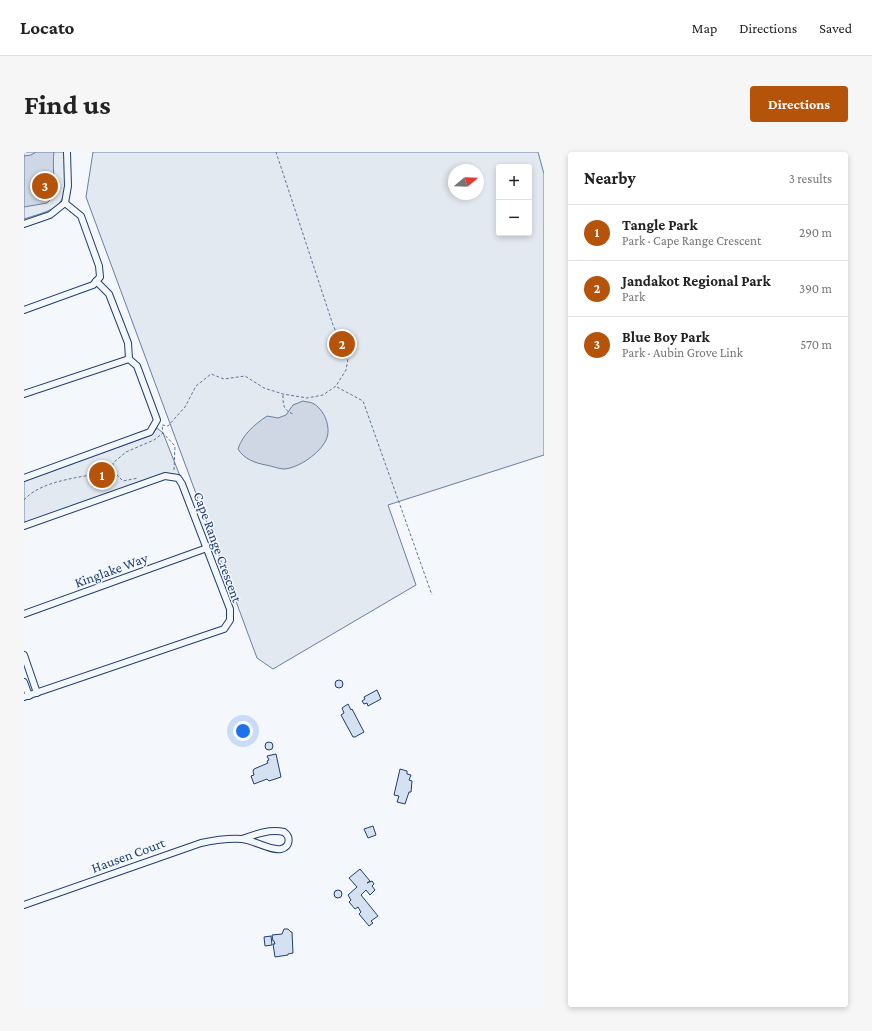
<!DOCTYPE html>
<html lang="en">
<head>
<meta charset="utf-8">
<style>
	body { margin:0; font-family:"Crimson Pro",serif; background:#f6f6f6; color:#222 }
	.controls { position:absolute; right:12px; top:12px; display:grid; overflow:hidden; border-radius:4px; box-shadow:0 2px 6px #0003 }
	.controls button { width:36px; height:36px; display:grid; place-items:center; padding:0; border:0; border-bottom:1px solid #e0e0e0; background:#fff; color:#222; font:20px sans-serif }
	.compass { position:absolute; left:424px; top:12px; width:36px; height:36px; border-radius:50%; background:#fff; box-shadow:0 2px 6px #0003; rotate:71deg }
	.you { position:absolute; left:219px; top:579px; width:14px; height:14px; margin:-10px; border:3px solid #fff; border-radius:50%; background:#1a73e8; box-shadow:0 0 0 6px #1a73e833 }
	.badge { display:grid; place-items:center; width:26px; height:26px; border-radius:50%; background:#b45309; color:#fff; font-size:13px; font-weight:700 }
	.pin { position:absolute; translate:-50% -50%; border:2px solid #fff; box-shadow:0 1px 4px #0006 }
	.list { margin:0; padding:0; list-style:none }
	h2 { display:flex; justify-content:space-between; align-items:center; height:52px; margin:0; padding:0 16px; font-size:17px }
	h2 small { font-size:13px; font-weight:400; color:#767676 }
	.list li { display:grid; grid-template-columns:26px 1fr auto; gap:12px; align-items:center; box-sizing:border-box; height:56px; padding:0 16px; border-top:1px solid #e0e0e0 }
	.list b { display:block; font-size:15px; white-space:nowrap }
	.list p { margin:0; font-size:13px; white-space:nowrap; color:#767676 }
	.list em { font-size:13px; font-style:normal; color:#767676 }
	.map { position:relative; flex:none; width:520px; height:855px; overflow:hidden; border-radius:4px }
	header { display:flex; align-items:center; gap:24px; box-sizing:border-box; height:56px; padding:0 20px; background:#fff; border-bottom:1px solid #e0e0e0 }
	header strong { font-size:19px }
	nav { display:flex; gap:22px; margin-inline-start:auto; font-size:14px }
	.intro { display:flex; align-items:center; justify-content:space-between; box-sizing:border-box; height:96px; padding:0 24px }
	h1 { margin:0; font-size:28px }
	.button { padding:10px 18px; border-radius:4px; background:#b45309; color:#fff; font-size:14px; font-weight:700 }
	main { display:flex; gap:24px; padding:0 24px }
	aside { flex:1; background:#fff; border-radius:4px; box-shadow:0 2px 6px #0003 }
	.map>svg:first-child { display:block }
	.green { fill:#e3e9f0; stroke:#687fa3; fill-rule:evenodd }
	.water { fill:#cfd7e4; stroke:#687fa3 }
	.building { fill:#d5e0f0; stroke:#1d3f73 }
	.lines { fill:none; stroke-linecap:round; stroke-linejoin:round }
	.minor-casing { stroke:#1d3f73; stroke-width:8 }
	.path { stroke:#5e769c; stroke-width:1; stroke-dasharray:3 2; stroke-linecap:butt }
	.minor { stroke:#f4f7fb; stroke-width:6 }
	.labels { text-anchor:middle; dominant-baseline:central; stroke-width:3; stroke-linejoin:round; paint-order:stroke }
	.street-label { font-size:14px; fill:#1d3f73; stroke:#f4f7fb }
</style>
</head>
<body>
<header>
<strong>Locato</strong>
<nav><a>Map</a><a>Directions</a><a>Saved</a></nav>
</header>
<div class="intro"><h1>Find us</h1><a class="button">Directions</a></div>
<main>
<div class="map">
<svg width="520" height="855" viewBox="0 0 520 855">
	<rect width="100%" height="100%" fill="#f4f7fb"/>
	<g class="green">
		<path d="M 0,0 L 41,0 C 42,17 47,45 30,56 C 21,61 9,64 0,67 Z"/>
		<path d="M 69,0 L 514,0 L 520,22 L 520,303 L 364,353 L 392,433 L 249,517 L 233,506 L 62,45 ZM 475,15 L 505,15 L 505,81 L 475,81 ZM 430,18 L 454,18 L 454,42 L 430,42 Z"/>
		<path d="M 133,276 L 139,281 L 156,324 L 141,322 L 0,372 L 0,329 L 128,283 Z"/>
	</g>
	<g class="water">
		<path d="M 12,0 L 30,0 C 28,15 31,29 31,43 L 23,51 L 0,55 L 0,4 L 7,3 Z"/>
		<path d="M 279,249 C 282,250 286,250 288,251 C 300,256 308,276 302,288 C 296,301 275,316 260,317 C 255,317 248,314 242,313 C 231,311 220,307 214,297 C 219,282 230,273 243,264 L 254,266 L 262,263 L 269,253 Z"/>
	</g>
	<g class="building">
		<circle cx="315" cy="532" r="4"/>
		<path d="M 353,538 L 357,547 L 344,554 L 343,551 L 340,552 L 338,549 L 341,547 L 340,545 Z"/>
		<path d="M 324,552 L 327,558 L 328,557 L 340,580 L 331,585 L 329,585 L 317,563 L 320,561 L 318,556 Z"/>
		<circle cx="245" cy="594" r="4"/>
		<path d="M 252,602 L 257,625 L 245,629 L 243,627 L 230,632 L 227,624 L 230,623 L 229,619 L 230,617 L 244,611 L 243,609 L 245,608 L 243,604 Z"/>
		<path d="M 376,617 L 383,619 L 383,622 L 387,623 L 385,628 L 388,629 L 387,640 L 385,640 L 381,652 L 373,650 L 375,644 L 370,643 Z"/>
		<path d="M 349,674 L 352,683 L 344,686 L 340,677 Z"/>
		<path d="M 336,717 L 346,729 L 343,731 L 348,729 L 350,732 L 348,734 L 351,738 L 346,743 L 342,738 L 337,743 L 354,764 L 347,769 L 349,771 L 345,774 L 335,762 L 337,760 L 334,755 L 331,757 L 325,750 L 327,748 L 324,743 L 333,735 L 325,726 Z"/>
		<circle cx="314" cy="742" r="4"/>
		<path d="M 260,777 L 264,777 L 267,780 L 268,780 L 269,801 L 264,802 L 264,803 L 251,805 L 249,792 L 251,792 L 250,789 L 249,789 L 248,783 L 258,782 Z"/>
		<path d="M 247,784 L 248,793 L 241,794 L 240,785 Z"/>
	</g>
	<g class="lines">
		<defs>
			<g id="minor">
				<path d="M 41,51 L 44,34 L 43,0"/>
				<path d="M 0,72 L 26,63 L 41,51"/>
				<path d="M 72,129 L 85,142 L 104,191 L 105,207"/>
				<path d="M 0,158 L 69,133 L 76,125 L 75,114 L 57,64 L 41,51"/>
				<path d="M 0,242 L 105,207 L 113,214 L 133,268 L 126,280 L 0,326"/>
				<path d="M 0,374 L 141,324 L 154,326 L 158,332 L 206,457 L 206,468 L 200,477 L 0,545"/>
				<path d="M 0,462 L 183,396"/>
				<path d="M 0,503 L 13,541"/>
				<path d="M 0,530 L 5,544"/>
				<path d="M 0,753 L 177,691 C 191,688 204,686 218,687 C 230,688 246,699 257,697 C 266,695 267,685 260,680 C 246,677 232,682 218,687"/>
			</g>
		</defs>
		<use href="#minor" class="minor-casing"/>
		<g class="path">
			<path d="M 313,235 L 339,249 L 408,443"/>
			<path d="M 259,243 C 259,253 259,258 269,262"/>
			<path d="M 150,318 L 151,294 L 139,281 L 138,273 L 144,274 L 161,255 L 172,234 L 187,222 L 200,227 L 221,224 L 240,236 L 259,242 L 283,246 L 299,243 L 312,234 L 322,218 L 324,207 L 309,173 L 252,0"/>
			<path d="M 89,319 L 89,311 L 102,300 L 130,288 L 139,281"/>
			<path d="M 0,348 C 18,327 62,325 89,319 L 99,329 L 114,326"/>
		</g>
		<use href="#minor" class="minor"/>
	</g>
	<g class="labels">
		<g class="street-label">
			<text transform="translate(194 395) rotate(70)">Cape Range Crescent</text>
			<text transform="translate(87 418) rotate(-20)">Kinglake Way</text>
			<text transform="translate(104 703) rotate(-20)">Hausen Court</text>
		</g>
	</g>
</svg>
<div class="controls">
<button>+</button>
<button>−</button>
</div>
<svg class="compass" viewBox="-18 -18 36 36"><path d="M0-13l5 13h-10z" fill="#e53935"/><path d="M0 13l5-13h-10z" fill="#767676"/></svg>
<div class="you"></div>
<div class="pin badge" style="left:78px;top:323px">1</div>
<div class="pin badge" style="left:318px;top:192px">2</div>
<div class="pin badge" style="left:21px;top:34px">3</div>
</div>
<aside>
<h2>Nearby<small>3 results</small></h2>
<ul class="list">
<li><span class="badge">1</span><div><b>Tangle Park</b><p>Park · Cape Range Crescent</p></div><em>290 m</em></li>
<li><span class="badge">2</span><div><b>Jandakot Regional Park</b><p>Park</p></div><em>390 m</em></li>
<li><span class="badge">3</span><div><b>Blue Boy Park</b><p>Park · Aubin Grove Link</p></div><em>570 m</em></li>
</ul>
</aside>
</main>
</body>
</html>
